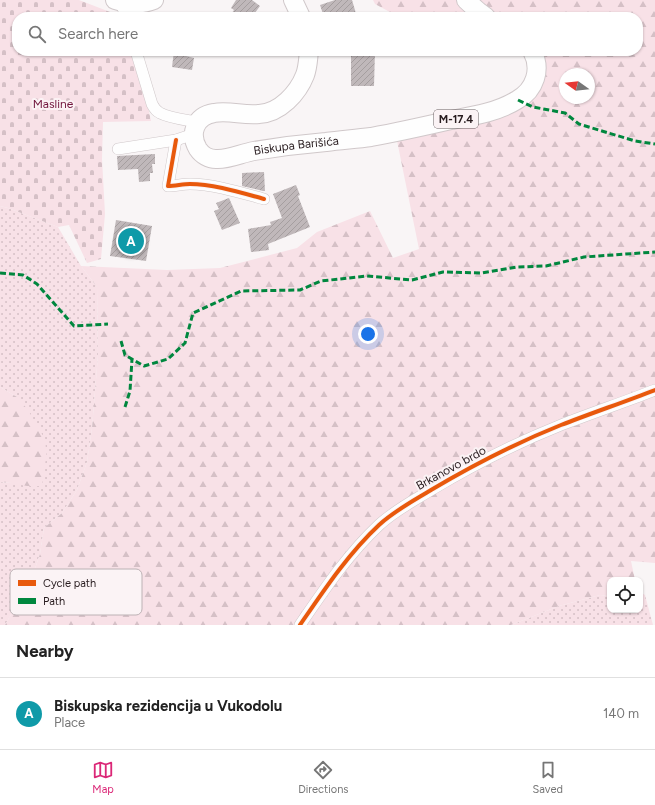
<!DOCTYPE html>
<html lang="en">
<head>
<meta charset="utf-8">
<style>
	body { margin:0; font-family:Figtree,sans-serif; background:#f6f6f6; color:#222 }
	.controls { position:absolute; right:12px; bottom:12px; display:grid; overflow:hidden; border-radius:8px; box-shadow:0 1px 3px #0004 }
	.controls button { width:36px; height:36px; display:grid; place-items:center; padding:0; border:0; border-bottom:1px solid #e0e0e0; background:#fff; color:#222; font:20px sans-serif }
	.compass { position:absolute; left:559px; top:68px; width:36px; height:36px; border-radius:50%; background:#fff; box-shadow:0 1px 3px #0004; rotate:285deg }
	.you { position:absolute; left:368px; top:334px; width:14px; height:14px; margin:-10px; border:3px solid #fff; border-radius:50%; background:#1a73e8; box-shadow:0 0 0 6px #1a73e833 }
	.badge { display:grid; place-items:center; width:26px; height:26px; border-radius:50%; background:#db2777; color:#fff; font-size:13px; font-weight:700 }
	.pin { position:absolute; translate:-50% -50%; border:2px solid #fff; box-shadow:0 1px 4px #0006 }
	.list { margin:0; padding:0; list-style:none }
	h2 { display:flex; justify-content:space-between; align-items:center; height:52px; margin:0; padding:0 16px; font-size:17px }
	h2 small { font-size:13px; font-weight:400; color:#767676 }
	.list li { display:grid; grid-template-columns:26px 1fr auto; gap:12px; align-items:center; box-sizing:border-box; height:72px; padding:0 16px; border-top:1px solid #e0e0e0 }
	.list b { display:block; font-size:15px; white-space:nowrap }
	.list p { margin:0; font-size:13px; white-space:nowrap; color:#767676 }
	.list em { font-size:13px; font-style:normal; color:#767676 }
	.icon { flex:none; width:22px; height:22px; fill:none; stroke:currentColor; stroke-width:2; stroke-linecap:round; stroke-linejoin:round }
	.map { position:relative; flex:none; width:655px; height:625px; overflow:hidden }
	.search { position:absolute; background:#fff; box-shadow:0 1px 3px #0004; left:12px; right:12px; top:12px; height:44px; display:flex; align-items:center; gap:10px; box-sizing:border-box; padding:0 14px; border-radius:16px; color:#767676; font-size:15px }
	.sheet { height:124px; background:#fff }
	nav { display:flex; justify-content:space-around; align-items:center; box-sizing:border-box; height:56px; border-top:1px solid #e0e0e0; background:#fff; font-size:11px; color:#767676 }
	nav a { display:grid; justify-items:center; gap:2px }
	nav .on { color:#db2777 }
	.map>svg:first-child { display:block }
	.grass { fill:url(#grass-dots) }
	.forest { fill:url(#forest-firs); fill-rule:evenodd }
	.cemetery { fill:url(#cemetery-stones) }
	.building { fill:url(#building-hatch) }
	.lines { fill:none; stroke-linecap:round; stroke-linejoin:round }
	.street-casing { stroke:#d0c8ca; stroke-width:12 }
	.primary-casing { stroke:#d0c8ca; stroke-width:20 }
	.street { stroke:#fefefe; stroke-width:11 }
	.primary { stroke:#fefefe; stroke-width:18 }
	.quiet { stroke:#00873e; stroke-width:3; stroke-dasharray:6 3; stroke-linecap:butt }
	.cycleway-casing { stroke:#fbf3f5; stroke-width:6 }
	.cycleway { stroke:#e8590c; stroke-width:4 }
	.labels { text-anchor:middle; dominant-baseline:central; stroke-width:4; stroke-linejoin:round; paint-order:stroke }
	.shield { fill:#fbf3f5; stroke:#675c5f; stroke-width:1 }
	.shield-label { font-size:11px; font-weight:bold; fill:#281c1f }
	.park-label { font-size:12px; fill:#72163d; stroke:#fbf3f5 }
	.street-label { font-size:12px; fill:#281c1f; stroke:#fbf3f5 }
	.key { fill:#fbf3f5; stroke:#bcb2b5; stroke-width:1 }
	.key-label { font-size:11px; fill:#281c1f }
</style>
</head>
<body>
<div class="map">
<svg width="655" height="625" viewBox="0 0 655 625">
	<defs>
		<pattern id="grass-dots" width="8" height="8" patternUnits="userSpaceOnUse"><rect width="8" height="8" fill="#f8e1e7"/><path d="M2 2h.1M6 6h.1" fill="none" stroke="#d5c0c6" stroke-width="1.8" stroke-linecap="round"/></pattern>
		<pattern id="forest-firs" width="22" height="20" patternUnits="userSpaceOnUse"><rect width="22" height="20" fill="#f8e1e7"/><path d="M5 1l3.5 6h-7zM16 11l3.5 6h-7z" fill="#d5c0c6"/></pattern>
		<pattern id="cemetery-stones" width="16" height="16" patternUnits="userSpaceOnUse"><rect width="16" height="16" fill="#f8e1e7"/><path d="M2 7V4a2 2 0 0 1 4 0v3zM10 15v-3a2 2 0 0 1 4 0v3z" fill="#d5c0c6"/></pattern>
		<pattern id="building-hatch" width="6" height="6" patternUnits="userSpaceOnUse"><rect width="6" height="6" fill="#c0b8ba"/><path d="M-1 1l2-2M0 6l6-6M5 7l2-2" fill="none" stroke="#a59e9f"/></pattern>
	</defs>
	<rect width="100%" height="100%" fill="#f9f5f6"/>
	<g class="grass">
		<path d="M 0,206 L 8,208 L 58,227 L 81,266 L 97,287 L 98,355 L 92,428 L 87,462 L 77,490 L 62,513 L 44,528 L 40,554 L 31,580 L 5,625 L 0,625 L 0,482 L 11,483 L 17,397 L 0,387 Z"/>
		<path d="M 640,592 L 645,595 L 653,625 L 511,625 L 559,606 L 600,595 L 610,596 L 610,610 L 640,610 Z"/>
	</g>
	<g class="forest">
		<path d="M 373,0 L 655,0 L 655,563 L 631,561 L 635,580 L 610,580 L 610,596 L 600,595 L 559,606 L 511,625 L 5,625 L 31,580 L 40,554 L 44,528 L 62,513 L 77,490 L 87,462 L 92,428 L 98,355 L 97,287 L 81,266 L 167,270 L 220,268 L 297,248 L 317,232 L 370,211 L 393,258 L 419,249 L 394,126 L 493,102 L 505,98 L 529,81 L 529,51 L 638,51 L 638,17 L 399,17 L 375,4 ZM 565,74 L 589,74 L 589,98 L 565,98 Z"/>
		<path d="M 0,387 L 17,397 L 28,410 L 42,434 L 47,450 L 42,486 L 27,486 L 11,483 L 0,482 Z"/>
	</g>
	<path class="cemetery" d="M 0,0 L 79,0 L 123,17 L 17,17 L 17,51 L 136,51 L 139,62 L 151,121 L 103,122 L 102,159 L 105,214 L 101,259 L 87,263 L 69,225 L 58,227 L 8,208 L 0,206 Z"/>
	<g class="building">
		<path d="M 236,0 L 252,0 L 260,6 L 252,17 L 229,17 L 234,10 L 231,8 Z"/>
		<path d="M 335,0 L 352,0 L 357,17 L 324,17 L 320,5 Z"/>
		<path d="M 174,51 L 186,51 L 186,56 L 194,58 L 192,70 L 172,67 Z"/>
		<path d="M 351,51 L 375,51 L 374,86 L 351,86 Z"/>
		<path d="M 155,154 L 155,164 L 152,164 L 153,173 L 150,173 L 150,181 L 139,182 L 138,169 L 118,170 L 117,156 Z"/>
		<path d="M 264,172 L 265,191 L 263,191 L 242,186 L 242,173 Z"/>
		<path d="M 296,185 L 300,195 L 298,196 L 310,227 L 268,244 L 269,250 L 251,252 L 248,229 L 271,225 L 270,222 L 282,218 L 273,194 Z"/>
		<path d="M 229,198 L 240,223 L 222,230 L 214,211 L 219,209 L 216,203 Z"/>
		<path d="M 116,220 L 152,226 L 146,261 L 110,256 Z"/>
	</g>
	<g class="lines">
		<defs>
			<g id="street">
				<path d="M 121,2 L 126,17"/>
				<path d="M 136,51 L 152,104 C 154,108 156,111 160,113 C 169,118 187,120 197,122"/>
				<path d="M 176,140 L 168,186 C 175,186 183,184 190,184 C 214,184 242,193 264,199"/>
				<path d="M 118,149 L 176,140 L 194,134"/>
				<path d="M 300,625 C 324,590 348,554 379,525 C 394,511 413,501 431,490 C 473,465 516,443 561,425 C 592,413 624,402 655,390"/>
			</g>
			<g id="primary">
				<path d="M 115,0 C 128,4 142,5 154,0"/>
				<path d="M 293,0 L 301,17"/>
				<path d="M 466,0 L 478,11 L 486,17"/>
				<path id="s1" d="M 309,51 C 308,59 308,67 305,75 C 298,93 280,113 259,114 C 244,116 229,110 214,113 C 195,116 189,134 198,149 C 202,155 209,159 216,159 C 228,160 242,153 254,151 C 278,147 302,144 326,142 C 341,140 356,139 371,137 C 398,132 425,126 451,120 C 473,116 498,112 517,100 C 535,90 542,69 532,51"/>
			</g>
		</defs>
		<use href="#street" class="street-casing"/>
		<use href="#primary" class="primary-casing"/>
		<use href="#street" class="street"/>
		<use href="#primary" class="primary"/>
		<g class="quiet">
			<path d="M 518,100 L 533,107 L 565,113 L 579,124 L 635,141 L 655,144"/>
			<path d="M 0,273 L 23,275 L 37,284 L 74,326 L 108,324"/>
			<path d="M 121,341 L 125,355 L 144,366 L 168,359 L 185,343 L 193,313 L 241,291 L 300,290 L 321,281 L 367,276 L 412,280 L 443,272 L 482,273 L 517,267 L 546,266 L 584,257 L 655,252"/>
			<path d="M 125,407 L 130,391 L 132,359"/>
		</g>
		<defs>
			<g id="cycleway">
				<path d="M 176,140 L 168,186 C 175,186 183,184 190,184 C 214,184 242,193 264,199"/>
				<path d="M 300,625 C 324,590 348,554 379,525 C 394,511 413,501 431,490 C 473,465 516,443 561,425 C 592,413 624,402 655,390"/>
			</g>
		</defs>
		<use href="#cycleway" class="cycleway-casing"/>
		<use href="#cycleway" class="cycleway"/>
	</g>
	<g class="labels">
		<rect class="shield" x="434" y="110" width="44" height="18" rx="3"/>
		<g class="shield-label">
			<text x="456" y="119">M-17.4</text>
		</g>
		<g class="park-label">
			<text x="53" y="104">Masline</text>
		</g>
		<g class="street-label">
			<text stroke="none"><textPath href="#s1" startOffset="283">Biskupa Barišića</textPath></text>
			<text transform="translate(451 468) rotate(-29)">Brkanovo brdo</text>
		</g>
	</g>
	<rect x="10" y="569" width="132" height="46" rx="6" class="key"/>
	<rect x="18" y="580" width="18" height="6" fill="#e8590c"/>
	<rect x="18" y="598" width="18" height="6" fill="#00873e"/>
	<g class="key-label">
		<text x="43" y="587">Cycle path</text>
		<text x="43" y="605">Path</text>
	</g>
</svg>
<div class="controls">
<button><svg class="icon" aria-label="locate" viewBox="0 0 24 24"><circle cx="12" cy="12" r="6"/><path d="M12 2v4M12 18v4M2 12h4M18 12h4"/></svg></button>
</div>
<svg class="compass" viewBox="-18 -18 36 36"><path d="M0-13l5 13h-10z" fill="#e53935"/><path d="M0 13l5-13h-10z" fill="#767676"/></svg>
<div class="you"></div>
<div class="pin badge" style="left:131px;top:241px;background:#0f9aa8">A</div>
<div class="search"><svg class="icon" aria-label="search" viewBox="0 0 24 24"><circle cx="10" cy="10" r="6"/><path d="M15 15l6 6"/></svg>Search here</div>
</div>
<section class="sheet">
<h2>Nearby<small></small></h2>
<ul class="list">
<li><span class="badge" style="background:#0f9aa8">A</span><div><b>Biskupska rezidencija u Vukodolu</b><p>Place</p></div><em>140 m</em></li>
</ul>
</section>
<nav>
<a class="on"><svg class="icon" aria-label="map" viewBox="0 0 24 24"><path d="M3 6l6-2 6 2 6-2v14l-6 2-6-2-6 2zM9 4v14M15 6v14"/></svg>Map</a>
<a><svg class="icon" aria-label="directions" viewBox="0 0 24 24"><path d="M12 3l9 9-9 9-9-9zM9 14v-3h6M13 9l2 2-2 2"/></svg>Directions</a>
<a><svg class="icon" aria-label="saved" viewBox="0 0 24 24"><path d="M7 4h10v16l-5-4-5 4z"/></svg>Saved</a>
</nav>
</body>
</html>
